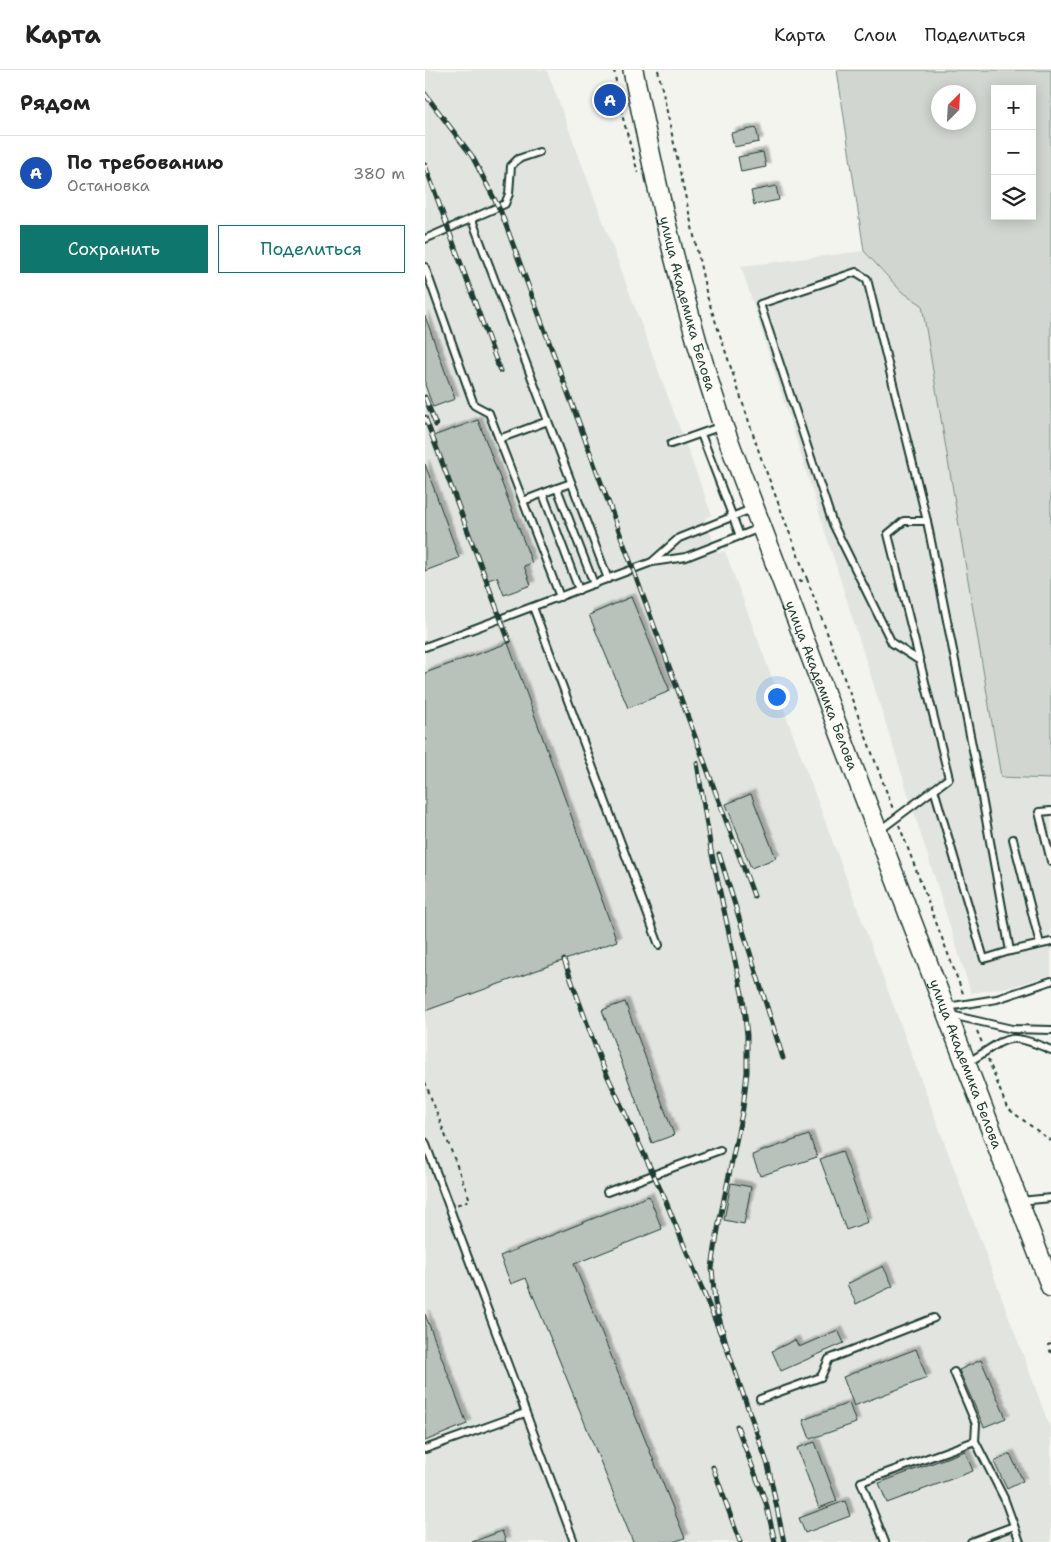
<!DOCTYPE html>
<html lang="ru">
<head>
<meta charset="utf-8">
<style>
	body { margin:0; font-family:"Shantell Sans",sans-serif; background:#f2f2f2; color:#222 }
	.controls { position:absolute; right:15px; top:15px; display:grid; overflow:hidden; border-radius:0px; box-shadow:0 2px 12px #0003 }
	.controls button { width:45px; height:45px; display:grid; place-items:center; padding:0; border:0; border-bottom:1px solid #e0e0e0; background:#fff; color:#222; font:25px sans-serif }
	.compass { position:absolute; left:506px; top:15px; width:45px; height:45px; border-radius:50%; background:#fff; box-shadow:0 2px 12px #0003; rotate:24deg }
	.you { position:absolute; left:351px; top:626px; width:18px; height:18px; margin:-12px; border:4px solid #fff; border-radius:50%; background:#1a73e8; box-shadow:0 0 0 8px #1a73e833 }
	.badge { display:grid; place-items:center; width:32px; height:32px; border-radius:50%; background:#0f766e; color:#fff; font-size:16px; font-weight:700 }
	.pin { position:absolute; translate:-50% -50%; border:2px solid #fff; box-shadow:0 1px 5px #0006 }
	.list { margin:0; padding:0; list-style:none }
	h2 { display:flex; justify-content:space-between; align-items:center; height:65px; margin:0; padding:0 20px; font-size:21px }
	h2 small { font-size:16px; font-weight:400; color:#767676 }
	.list li { display:grid; grid-template-columns:32px 1fr auto; gap:15px; align-items:center; box-sizing:border-box; height:75px; padding:0 20px; border-top:1px solid #e0e0e0 }
	.list b { display:block; font-size:19px; white-space:nowrap }
	.list p { margin:0; font-size:16px; white-space:nowrap; color:#767676 }
	.list em { font-size:16px; font-style:normal; color:#767676 }
	.actions { display:flex; gap:10px; padding:15px 20px }
	.actions a { flex:1; padding:11px 0; border:1px solid #0f766e; border-radius:0px; text-align:center; font-size:18px; color:#0f766e }
	.actions .main { background:#0f766e; color:#fff }
	.icon { flex:none; width:28px; height:28px; fill:none; stroke:currentColor; stroke-width:2; stroke-linecap:round; stroke-linejoin:round }
	.map { position:relative; flex:none; width:626px; height:1472px; overflow:hidden }
	header { display:flex; align-items:center; gap:30px; box-sizing:border-box; height:70px; padding:0 25px; background:#fff; border-bottom:1px solid #e0e0e0 }
	header strong { font-size:24px }
	nav { display:flex; gap:28px; margin-inline-start:auto; font-size:18px }
	main { display:flex }
	aside { flex:1; background:#fff }
	.map>svg:first-child { display:block }
	.built { fill:#e2e5df }
	.green { fill:#d1d6d1; stroke:#788a82; fill-rule:evenodd }
	.building { fill:#b9c1bb; stroke:#1f3d34; filter:url(#shadow) }
	.lines { fill:none; stroke-linecap:round; stroke-linejoin:round }
	.lane-casing { stroke:#1f3d34; stroke-width:10 }
	.primary-casing { stroke:#1f3d34; stroke-width:22 }
	.path { stroke:#1f3d34; stroke-width:2; stroke-dasharray:4 4; stroke-linecap:butt }
	.lane { stroke:#fdfcf7; stroke-width:6 }
	.primary { stroke:#fdfcf7; stroke-width:19 }
	.rail-casing { stroke:#1f3d34; stroke-width:5 }
	.rail { stroke:#fdfcf7; stroke-width:3; stroke-dasharray:9; stroke-linecap:butt }
	.labels { text-anchor:middle; dominant-baseline:central; stroke-width:4; stroke-linejoin:round; paint-order:stroke }
	.street-label { font-size:14px; fill:#1f3d34; stroke:#fdfcf7 }
</style>
</head>
<body>
<header>
<strong>Карта</strong>
<nav><a>Карта</a><a>Слои</a><a>Поделиться</a></nav>
</header>
<main>
<aside>
<h2>Рядом<small></small></h2>
<ul class="list">
<li><span class="badge" style="background:#1a4fb4">A</span><div><b>По требованию</b><p>Остановка</p></div><em>380 m</em></li>
</ul>
<div class="actions"><a class="main">Сохранить</a><a>Поделиться</a></div>
</aside>
<div class="map">
<svg width="626" height="1472" viewBox="0 0 626 1472">
	<defs>
		<filter id="shadow"><feDropShadow dx="4" dy="-4" stdDeviation="1" flood-color="#0004"/></filter>
	</defs>
	<rect width="100%" height="100%" fill="#f4f4ef"/>
	<filter id="ink" filterUnits="userSpaceOnUse"><feTurbulence type="fractalNoise" baseFrequency=".02" numOctaves="2"/><feDisplacementMap in="SourceGraphic" scale="10" xChannelSelector="R" yChannelSelector="G"/><feConvolveMatrix kernelMatrix="1 2 1 2 8 2 1 2 1" color-interpolation-filters="sRGB"/></filter>
	<g filter="url(#ink)">
		<g class="built">
			<path d="M 0,0 L 122,0 L 287,445 L 280,448 L 283,457 L 293,483 L 300,481 L 626,1360 L 626,1472 L 0,1472 Z"/>
			<path d="M 439,181 L 476,221 L 497,235 L 576,706 L 626,709 L 626,905 L 590,916 L 546,923 L 316,196 Z"/>
		</g>
		<path class="green" d="M 412,0 L 626,0 L 626,709 L 576,707 L 497,235 L 476,221 L 439,181 ZM 570,19 L 607,19 L 607,146 L 570,146 ZM 514,22 L 544,22 L 544,52 L 514,52 Z"/>
		<g class="building">
			<path d="M 331,58 L 334,72 L 309,77 L 306,63 Z"/>
			<path d="M 338,82 L 341,97 L 316,102 L 313,87 Z"/>
			<path d="M 351,116 L 354,130 L 329,135 L 326,121 Z"/>
			<path d="M 0,246 L 30,329 L 8,337 L 0,315 Z"/>
			<path d="M 53,350 L 107,493 L 99,496 L 106,515 L 79,525 L 72,507 L 63,510 L 8,366 Z"/>
			<path d="M 0,394 L 34,488 L 0,501 Z"/>
			<path d="M 206,527 L 245,621 L 203,638 L 164,545 Z"/>
			<path d="M 83,573 L 192,871 L 0,941 L 0,603 Z"/>
			<path d="M 326,724 L 351,788 L 326,798 L 301,734 Z"/>
			<path d="M 200,932 L 249,1065 L 227,1073 L 177,940 Z"/>
			<path d="M 384,1065 L 392,1087 L 335,1106 L 327,1085 Z"/>
			<path d="M 417,1081 L 443,1152 L 421,1160 L 395,1089 Z"/>
			<path d="M 306,1113 L 326,1117 L 319,1154 L 299,1150 Z"/>
			<path d="M 224,1126 L 237,1159 L 149,1194 L 260,1468 L 248,1472 L 208,1472 L 101,1208 L 86,1214 L 75,1186 Z"/>
			<path d="M 458,1196 L 468,1216 L 431,1234 L 422,1214 Z"/>
			<path d="M 0,1244 L 42,1354 L 0,1371 Z"/>
			<path d="M 413,1260 L 419,1273 L 356,1301 L 347,1281 L 370,1270 L 374,1277 Z"/>
			<path d="M 491,1279 L 502,1308 L 429,1336 L 418,1307 Z"/>
			<path d="M 556,1290 L 581,1348 L 559,1357 L 534,1300 Z"/>
			<path d="M 424,1333 L 431,1353 L 385,1369 L 378,1350 Z"/>
			<path d="M 390,1372 L 412,1431 L 394,1438 L 372,1378 Z"/>
			<path d="M 540,1381 L 548,1401 L 462,1433 L 454,1413 Z"/>
			<path d="M 585,1384 L 598,1411 L 582,1419 L 569,1392 Z"/>
			<path d="M 420,1431 L 425,1446 L 380,1463 L 374,1448 Z"/>
			<path d="M 77,1461 L 81,1472 L 47,1472 Z"/>
		</g>
		<g class="lines">
			<defs>
				<g id="lane">
					<path d="M 47,150 L 123,351"/>
					<path d="M 0,169 L 80,134 L 84,124 L 86,96 L 93,89 L 114,82"/>
					<path d="M 0,197 L 49,335 L 64,343 L 135,527"/>
					<path d="M 276,364 L 315,466"/>
					<path d="M 74,369 L 123,351 L 183,509"/>
					<path d="M 246,374 L 297,356"/>
					<path d="M 146,413 L 132,418 L 169,514"/>
					<path d="M 118,424 L 154,520"/>
					<path d="M 98,431 L 132,418"/>
					<path d="M 228,491 L 254,468 L 329,438"/>
					<path d="M 108,537 L 234,875"/>
					<path d="M 0,577 L 227,492 L 261,487 L 335,458"/>
					<path d="M 495,591 L 467,573 L 408,454 L 335,234 L 431,202 L 442,209 L 502,451"/>
					<path d="M 626,741 L 614,742 L 626,791"/>
					<path d="M 455,760 L 524,708 L 463,464 L 479,451 L 502,451 L 552,700 L 585,881 L 559,889 L 509,719"/>
					<path d="M 588,769 L 615,874"/>
					<path d="M 585,881 L 626,872"/>
					<path d="M 522,937 L 572,929 L 626,911"/>
					<path d="M 526,945 L 587,959 L 626,960"/>
					<path d="M 542,993 C 582,970 578,959 626,980"/>
					<path d="M 0,1072 L 149,1472"/>
					<path d="M 182,1122 L 295,1080"/>
					<path d="M 595,1131 L 626,1128"/>
					<path d="M 529,1302 L 551,1354 L 550,1371"/>
					<path d="M 335,1329 L 396,1307 L 404,1289 L 509,1248"/>
					<path d="M 0,1379 L 100,1343"/>
					<path d="M 460,1472 L 436,1412 L 550,1371 L 579,1428 L 595,1472"/>
					<path d="M 546,1472 L 589,1456"/>
				</g>
				<g id="primary">
					<path id="s1" d="M 208,0 C 232,121 259,239 298,356 L 626,1217"/>
				</g>
			</defs>
			<use href="#lane" class="lane-casing"/>
			<use href="#primary" class="primary-casing"/>
			<g class="path">
				<path d="M 189,0 L 196,41 L 213,103"/>
				<path d="M 233,0 L 282,226 L 335,385 L 382,509 L 373,512"/>
				<path d="M 382,509 L 468,739"/>
				<path d="M 474,755 L 539,926"/>
				<path d="M 552,961 L 558,975"/>
				<path d="M 563,989 L 582,1038 L 626,1071"/>
				<path d="M 0,1012 L 45,1130 L 31,1135"/>
				<path d="M 626,1274 L 623,1275 L 626,1283"/>
			</g>
			<use href="#lane" class="lane"/>
			<use href="#primary" class="primary"/>
			<defs>
				<g id="rail">
					<path d="M 0,24 L 47,86 L 76,142 L 329,826"/>
					<path d="M 0,95 L 75,301"/>
					<path d="M 0,327 L 11,355"/>
					<path d="M 0,347 L 84,571"/>
					<path d="M 294,784 L 358,988"/>
					<path d="M 139,890 L 176,992 L 239,1127 L 304,1284 L 290,1233 L 287,1198 L 294,1153 L 318,1038 L 322,1002 L 322,965 L 318,928 L 286,780 L 272,693"/>
					<path d="M 304,1284 L 343,1395 L 359,1472"/>
					<path d="M 312,1356 L 341,1433 L 350,1472"/>
					<path d="M 288,1397 L 315,1472"/>
				</g>
			</defs>
			<use href="#rail" class="rail-casing"/>
			<use href="#rail" class="rail"/>
		</g>
	</g>
	<g class="labels">
		<g class="street-label">
			<text stroke="none"><textPath href="#s1" startOffset="240">улица Академика Белова</textPath></text>
			<text stroke="none"><textPath href="#s1" startOffset="645">улица Академика Белова</textPath></text>
			<text stroke="none"><textPath href="#s1" startOffset="1050">улица Академика Белова</textPath></text>
		</g>
	</g>
</svg>
<div class="controls">
<button>+</button>
<button>−</button>
<button><svg class="icon" aria-label="layers" viewBox="0 0 24 24"><path d="M12 4l9 5-9 5-9-5zM3 14l9 5 9-5"/></svg></button>
</div>
<svg class="compass" viewBox="-18 -18 36 36"><path d="M0-13l5 13h-10z" fill="#e53935"/><path d="M0 13l5-13h-10z" fill="#767676"/></svg>
<div class="you"></div>
<div class="pin badge" style="left:185px;top:30px;background:#1a4fb4">A</div>
</div>
</main>
</body>
</html>
